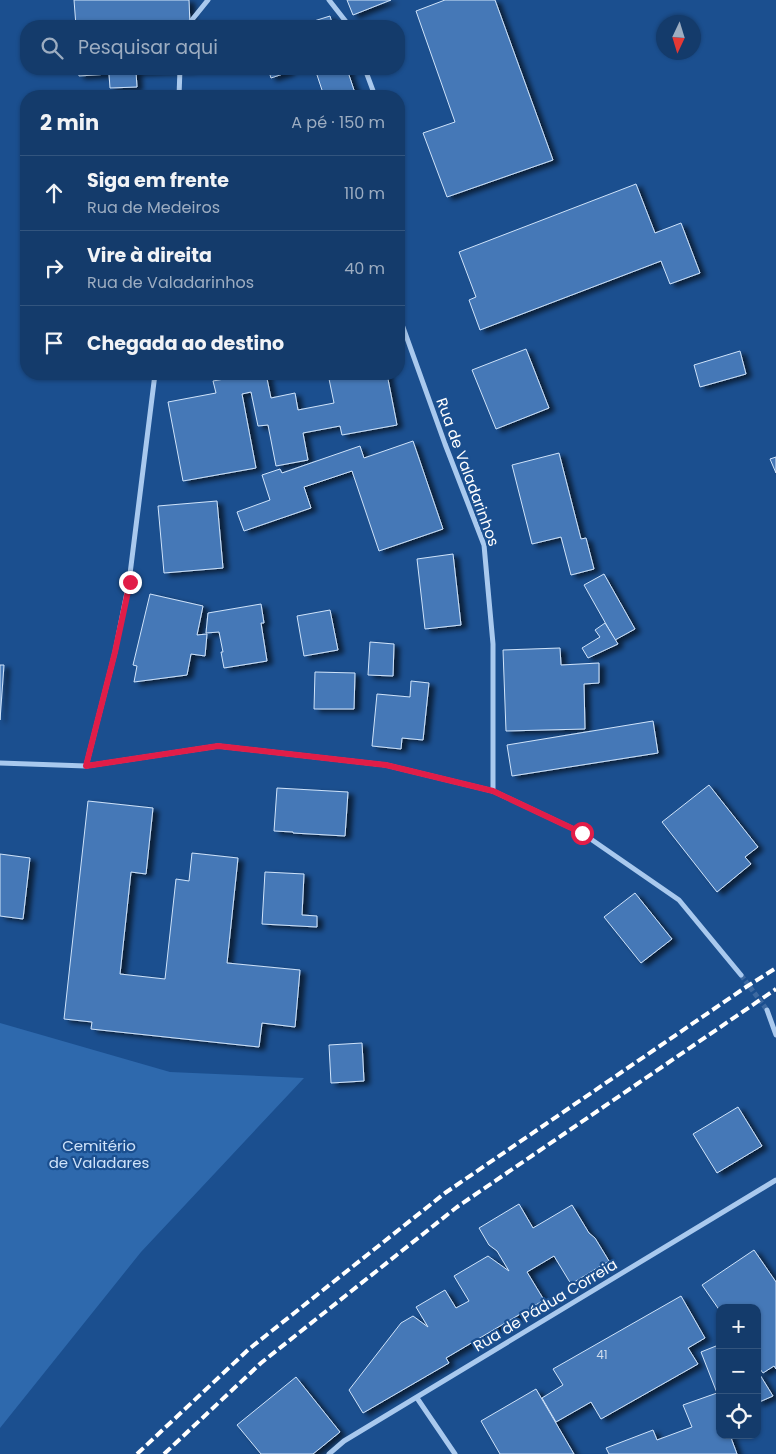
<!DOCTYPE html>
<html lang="pt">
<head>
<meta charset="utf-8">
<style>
	body { margin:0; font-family:Poppins,sans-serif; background:#214673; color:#f1f3f6 }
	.controls { position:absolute; right:15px; bottom:15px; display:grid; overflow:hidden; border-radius:10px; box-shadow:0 1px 4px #0004 }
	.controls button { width:45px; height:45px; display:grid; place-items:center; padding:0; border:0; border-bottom:1px solid #33557e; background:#143b6b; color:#f1f3f6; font:25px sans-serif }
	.compass { position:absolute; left:656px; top:15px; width:45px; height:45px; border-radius:50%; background:#143b6b; box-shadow:0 1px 4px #0004; rotate:184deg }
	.stop { position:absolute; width:15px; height:15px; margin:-11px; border:4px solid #e11d48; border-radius:50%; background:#fff }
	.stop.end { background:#e11d48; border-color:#fff; box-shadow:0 1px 5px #0008 }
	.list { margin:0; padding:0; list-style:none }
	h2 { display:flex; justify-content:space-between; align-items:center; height:65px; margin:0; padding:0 20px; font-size:21px }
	h2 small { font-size:16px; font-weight:400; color:#9dadc1 }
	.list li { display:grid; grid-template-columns:32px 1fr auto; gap:15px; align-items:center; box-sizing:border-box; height:75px; padding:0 20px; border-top:1px solid #33557e }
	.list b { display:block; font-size:19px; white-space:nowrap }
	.list p { margin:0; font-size:16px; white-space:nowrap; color:#9dadc1 }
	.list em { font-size:16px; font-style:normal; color:#9dadc1 }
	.icon { flex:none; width:28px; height:28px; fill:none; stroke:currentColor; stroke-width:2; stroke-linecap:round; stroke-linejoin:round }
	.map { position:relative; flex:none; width:776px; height:1454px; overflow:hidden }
	.search { position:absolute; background:#143b6b; box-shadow:0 1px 4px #0004; left:20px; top:20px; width:385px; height:55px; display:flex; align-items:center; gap:12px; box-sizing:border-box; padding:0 18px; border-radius:20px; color:#9dadc1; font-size:19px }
	.panel { position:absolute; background:#143b6b; box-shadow:0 1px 4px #0004; left:20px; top:90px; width:385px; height:290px; border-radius:20px }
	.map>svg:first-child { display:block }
	.green { fill:#2e69ad }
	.building { fill:#4478b7; stroke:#cfe3fa; filter:url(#shadow) }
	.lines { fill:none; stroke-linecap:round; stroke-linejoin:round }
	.street-tunnel { stroke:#3d69a0; stroke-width:5; stroke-dasharray:5 2.5; stroke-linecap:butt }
	.street { stroke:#a9c9ee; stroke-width:5 }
	.rail { stroke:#fff; stroke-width:4; stroke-dasharray:9 4; stroke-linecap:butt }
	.route { stroke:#e11d48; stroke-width:6 }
	.labels { text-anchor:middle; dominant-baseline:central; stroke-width:4.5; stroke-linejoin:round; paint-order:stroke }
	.number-label { font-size:12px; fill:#d0dded }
	.street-label { font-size:15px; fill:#fff; stroke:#1b4f8f }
	.park-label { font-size:15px; fill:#cfe3fa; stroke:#1b4f8f }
</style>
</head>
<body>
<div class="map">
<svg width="776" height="1454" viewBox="0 0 776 1454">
	<defs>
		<filter id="shadow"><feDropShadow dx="5.5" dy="3" stdDeviation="2.5" flood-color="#0009"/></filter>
	</defs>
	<rect width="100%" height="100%" fill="#1b4f8f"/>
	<path class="green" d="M 0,1023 L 170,1072 L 304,1078 L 141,1252 L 0,1428 Z"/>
	<g class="building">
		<path d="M 74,0 L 189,0 L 190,26 L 76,26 Z"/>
		<path d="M 347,0 L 391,0 L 353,15 Z"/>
		<path d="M 445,0 L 495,0 L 553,160 L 447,197 L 423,133 L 455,122 L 416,11 Z"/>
		<path d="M 330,16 L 333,26 L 298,26 Z"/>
		<path d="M 78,69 L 190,69 L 136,72 L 137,87 L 110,88 L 109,74 L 79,76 Z"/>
		<path d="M 268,69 L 288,69 L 289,72 L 271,78 Z"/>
		<path d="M 315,69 L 347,69 L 356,96 L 324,96 Z"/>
		<path d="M 636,184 L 655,233 L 681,223 L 700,273 L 670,284 L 661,261 L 480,330 L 469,300 L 476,297 L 459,252 Z"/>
		<path d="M 526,349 L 549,408 L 496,429 L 472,370 Z"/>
		<path d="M 740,351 L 746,374 L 700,387 L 694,365 Z"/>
		<path d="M 253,374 L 266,374 L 271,398 L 295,393 L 298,410 L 334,403 L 328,374 L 387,374 L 397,425 L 342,435 L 340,426 L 303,433 L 308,460 L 276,466 L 268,425 L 258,426 L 251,392 L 242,394 L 256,468 L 183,481 L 168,402 L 216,393 L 213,381 Z"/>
		<path d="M 413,441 L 443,529 L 379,551 L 352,471 L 304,487 L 311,508 L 244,531 L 237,512 L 270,500 L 262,475 L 280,469 L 282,473 L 360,446 L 364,458 Z"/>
		<path d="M 559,453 L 581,539 L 586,538 L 594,569 L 571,575 L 561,537 L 532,544 L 512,465 Z"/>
		<path d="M 776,457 L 776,473 L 770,459 Z"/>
		<path d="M 217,501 L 223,568 L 164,573 L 158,506 Z"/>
		<path d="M 453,554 L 461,625 L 425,629 L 417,559 Z"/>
		<path d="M 604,574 L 635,629 L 615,640 L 584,585 Z"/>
		<path d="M 150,594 L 203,606 L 197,635 L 207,634 L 205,656 L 191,654 L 187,675 L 134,682 L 137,666 L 133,665 Z"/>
		<path d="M 261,604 L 264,623 L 261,623 L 267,661 L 224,668 L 221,652 L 223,652 L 219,632 L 206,633 L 208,613 Z"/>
		<path d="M 330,610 L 338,650 L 304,656 L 297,616 Z"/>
		<path d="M 605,623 L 618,644 L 588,658 L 582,648 L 600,637 L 595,630 Z"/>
		<path d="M 370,642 L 394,644 L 393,676 L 368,675 Z"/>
		<path d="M 560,648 L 561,665 L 599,663 L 599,683 L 584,684 L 585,729 L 506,731 L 503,650 Z"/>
		<path d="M 0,665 L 4,665 L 0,720 Z"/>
		<path d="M 315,672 L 355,673 L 354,709 L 314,709 Z"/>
		<path d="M 411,681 L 429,683 L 423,740 L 402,738 L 401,749 L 372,746 L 377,694 L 410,697 Z"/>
		<path d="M 653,721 L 658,753 L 512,776 L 507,745 Z"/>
		<path d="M 709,785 L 758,847 L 745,857 L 751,864 L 717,892 L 662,822 Z"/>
		<path d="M 277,788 L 348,792 L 345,836 L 293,833 L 293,832 L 274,831 Z"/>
		<path d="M 88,801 L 153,808 L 146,874 L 131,872 L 120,974 L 165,979 L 176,879 L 189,881 L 192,853 L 238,858 L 227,963 L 300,970 L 295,1027 L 262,1023 L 259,1047 L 91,1029 L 92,1022 L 64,1019 Z"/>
		<path d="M 0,854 L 30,858 L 23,919 L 0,916 Z"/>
		<path d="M 265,872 L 304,874 L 302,915 L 317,916 L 317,927 L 262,924 Z"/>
		<path d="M 635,893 L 672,939 L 641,963 L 604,917 Z"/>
		<path d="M 362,1043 L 364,1081 L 331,1083 L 329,1045 Z"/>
		<path d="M 738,1107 L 762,1146 L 717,1173 L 693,1134 Z"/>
		<path d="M 519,1204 L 533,1228 L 572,1205 L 589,1233 L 595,1238 L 609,1261 L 571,1284 L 554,1256 L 527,1272 L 544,1300 L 446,1358 L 449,1363 L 363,1413 L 349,1390 L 401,1323 L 413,1316 L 428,1327 L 416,1307 L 445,1290 L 456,1308 L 469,1301 L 454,1276 L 488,1256 L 509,1271 L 497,1251 L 489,1245 L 479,1228 Z"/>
		<path d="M 754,1250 L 776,1282 L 776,1369 L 774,1366 L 763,1373 L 757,1365 L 757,1308 L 720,1308 L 720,1311 L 702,1285 Z"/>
		<path d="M 681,1296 L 705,1338 L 688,1348 L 698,1364 L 601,1419 L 591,1402 L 556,1422 L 542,1398 L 563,1385 L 553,1369 Z"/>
		<path d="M 716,1346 L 720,1356 L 720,1435 L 730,1435 L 737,1454 L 609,1454 L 606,1448 L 653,1430 L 657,1440 L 692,1427 L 683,1405 L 717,1393 L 701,1352 Z"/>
		<path d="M 757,1370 L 773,1396 L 757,1403 Z"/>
		<path d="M 296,1377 L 340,1432 L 313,1454 L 261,1454 L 237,1425 Z"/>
		<path d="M 536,1389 L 574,1454 L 500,1454 L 481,1421 Z"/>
	</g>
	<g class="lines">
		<path class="street-tunnel" d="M 741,975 L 767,1010"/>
		<g class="street">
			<path d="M 329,0 L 347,23 L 349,26"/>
			<path d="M 187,26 L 208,0"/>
			<path d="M 365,69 L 375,96"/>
			<path d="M 179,96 L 180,69"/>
			<path d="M 399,316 L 445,444 L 484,545 L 493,644 L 493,791"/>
			<path d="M 0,763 L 86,766 L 218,746 L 386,765 L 493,791 L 582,833 L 679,900 L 741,975"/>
			<path d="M 86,766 L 115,652 L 129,582 L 155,374"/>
			<path d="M 767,1010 L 776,1035"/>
			<path d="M 417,1398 L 455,1454"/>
			<path d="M 329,1454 L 344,1441 L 776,1180"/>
		</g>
		<g class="rail">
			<path d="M 137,1454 L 249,1349 L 445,1193 L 746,987 L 776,968"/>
			<path d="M 164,1454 L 261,1363 L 457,1207 L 776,989"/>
		</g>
	</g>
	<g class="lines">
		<path class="route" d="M 130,582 L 115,652 L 86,766 L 218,746 L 386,765 L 493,791 L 582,833"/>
	</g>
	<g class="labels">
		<g class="number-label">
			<text x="602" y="1354">41</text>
		</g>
		<g class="street-label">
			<text transform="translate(468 472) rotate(70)">Rua de Valadarinhos</text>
			<text transform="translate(545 1305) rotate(-31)">Rua de Pádua Correia</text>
		</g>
		<g class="park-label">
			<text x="99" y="1145">Cemitério<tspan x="99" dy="17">de Valadares</tspan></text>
		</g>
	</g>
</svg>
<div class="controls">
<button>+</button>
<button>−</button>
<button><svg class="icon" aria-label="locate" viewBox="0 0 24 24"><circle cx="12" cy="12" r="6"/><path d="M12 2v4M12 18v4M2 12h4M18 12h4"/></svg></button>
</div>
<svg class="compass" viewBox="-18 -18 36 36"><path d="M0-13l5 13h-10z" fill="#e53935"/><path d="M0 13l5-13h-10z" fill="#9dadc1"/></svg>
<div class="stop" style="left:582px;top:833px"></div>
<div class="stop end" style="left:130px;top:582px"></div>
<div class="search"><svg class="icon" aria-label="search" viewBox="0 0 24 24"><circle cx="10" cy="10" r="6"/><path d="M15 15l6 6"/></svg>Pesquisar aqui</div>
<section class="panel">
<h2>2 min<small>A pé · 150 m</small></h2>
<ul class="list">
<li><svg class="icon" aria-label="ahead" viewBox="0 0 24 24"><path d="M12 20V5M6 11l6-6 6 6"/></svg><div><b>Siga em frente</b><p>Rua de Medeiros</p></div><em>110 m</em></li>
<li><svg class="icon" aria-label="right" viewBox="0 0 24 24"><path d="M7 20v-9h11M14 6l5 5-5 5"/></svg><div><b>Vire à direita</b><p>Rua de Valadarinhos</p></div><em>40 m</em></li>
<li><svg class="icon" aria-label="arrive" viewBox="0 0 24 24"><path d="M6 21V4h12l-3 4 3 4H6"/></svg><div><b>Chegada ao destino</b></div></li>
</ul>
</section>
</div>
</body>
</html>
